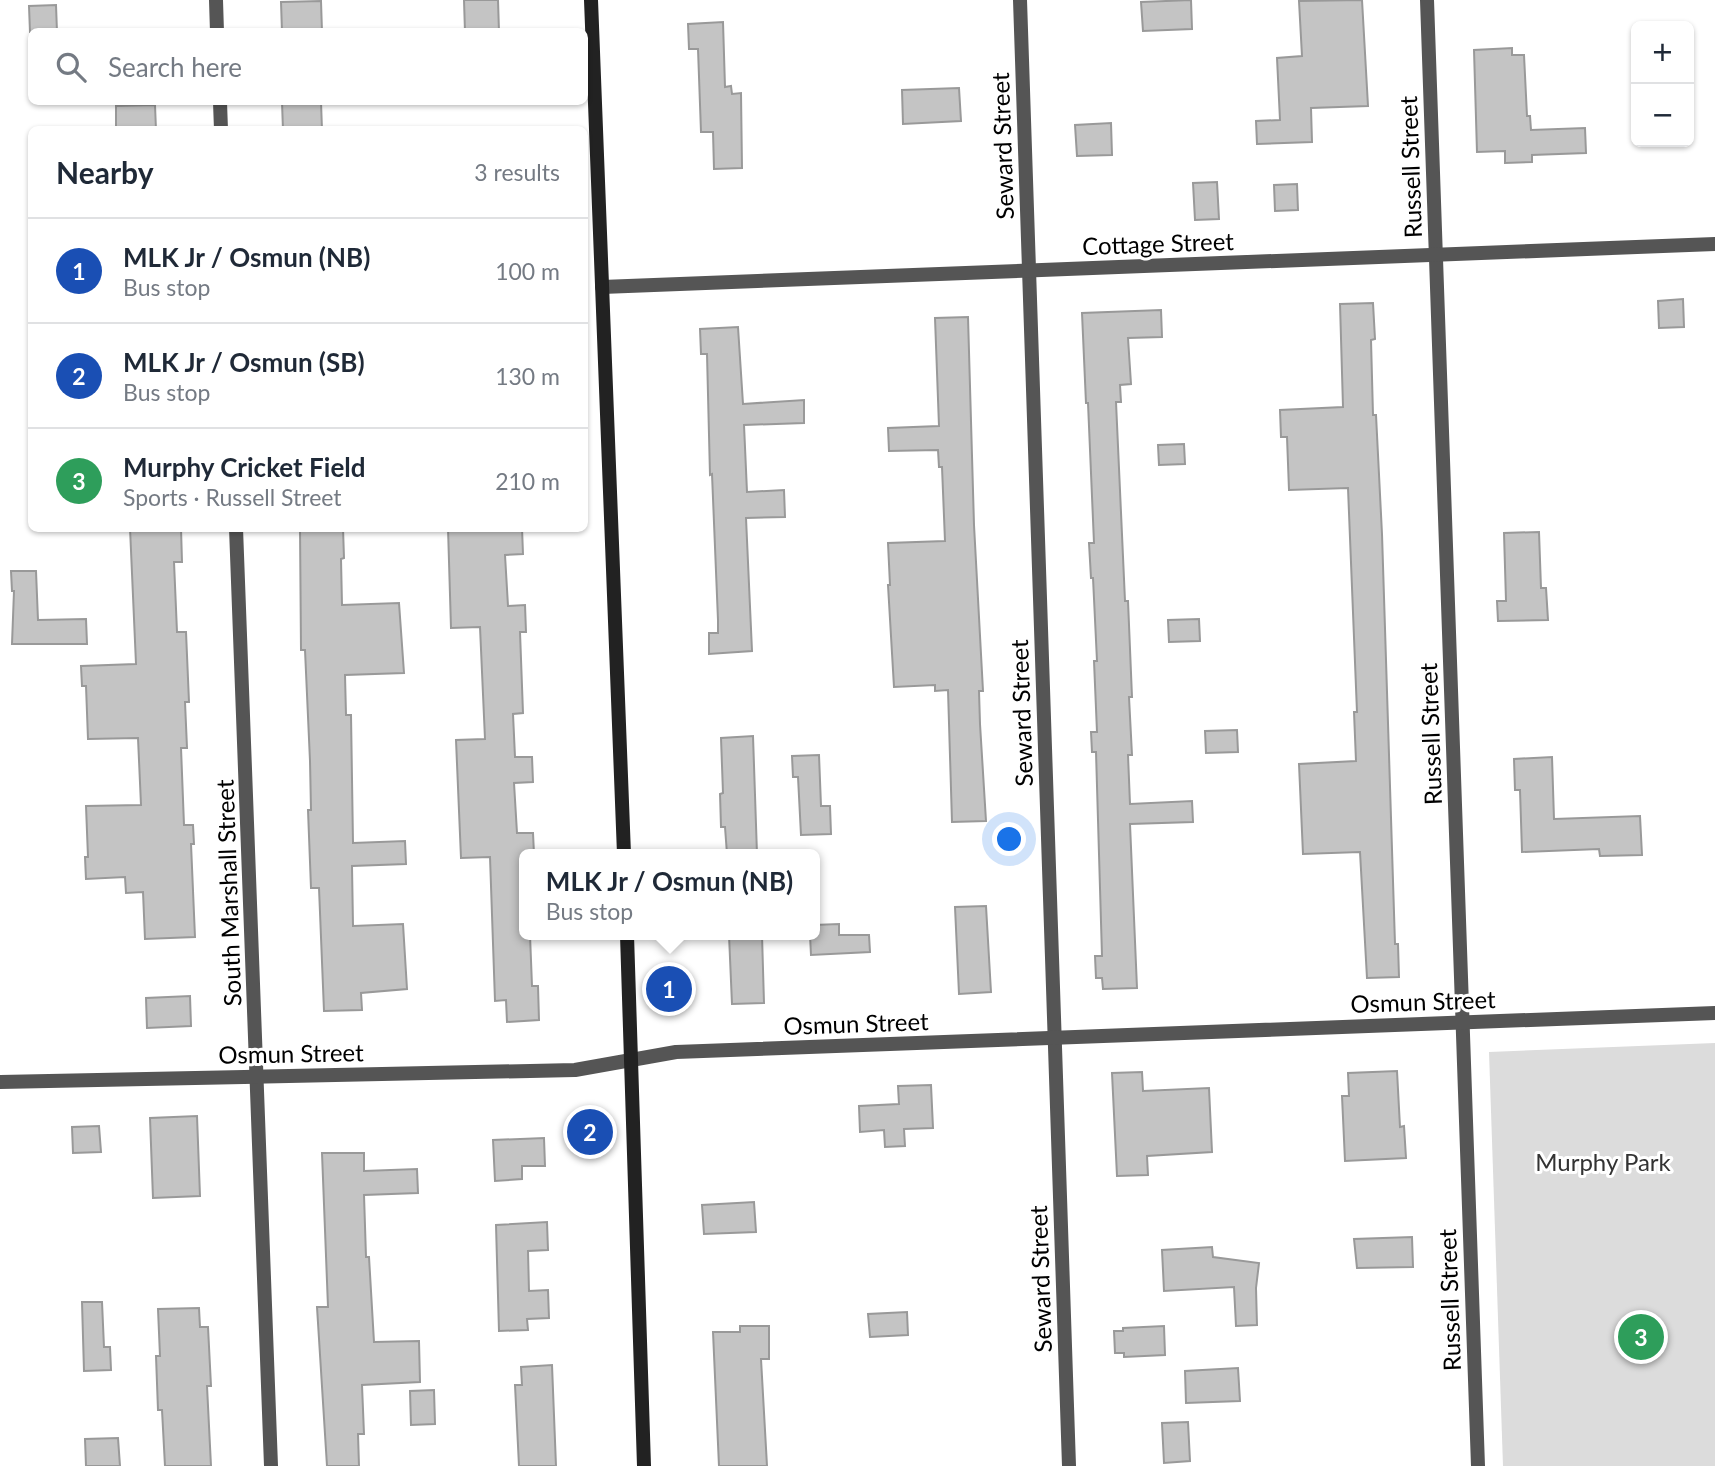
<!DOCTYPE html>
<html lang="en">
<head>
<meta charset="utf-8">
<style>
	body { margin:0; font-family:Lato,sans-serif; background:#f6f6f7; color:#1f2937 }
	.controls { position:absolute; right:21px; top:21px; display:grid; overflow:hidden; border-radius:10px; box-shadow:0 2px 5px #0004 }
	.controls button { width:63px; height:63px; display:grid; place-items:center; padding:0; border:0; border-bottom:2px solid #e0e1e3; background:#fff; color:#1f2937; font:35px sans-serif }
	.you { position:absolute; left:1010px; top:840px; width:24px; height:24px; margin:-18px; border:5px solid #fff; border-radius:50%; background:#1a73e8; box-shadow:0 0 0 10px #1a73e833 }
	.badge { display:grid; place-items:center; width:46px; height:46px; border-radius:50%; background:#0b8043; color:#fff; font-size:23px; font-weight:700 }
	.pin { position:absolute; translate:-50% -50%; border:4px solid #fff; box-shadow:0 2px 7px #0006 }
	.popup { position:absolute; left:519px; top:849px; width:301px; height:91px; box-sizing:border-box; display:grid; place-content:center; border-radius:10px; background:#fff; filter:drop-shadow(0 2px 5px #0005); font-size:23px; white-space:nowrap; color:#747a83 }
	.popup b { font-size:26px; color:#1f2937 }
	.popup::after { content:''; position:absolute; left:50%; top:100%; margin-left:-14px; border:14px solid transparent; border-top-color:#fff }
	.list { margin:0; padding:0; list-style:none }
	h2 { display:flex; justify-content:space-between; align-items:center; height:91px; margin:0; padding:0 28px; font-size:30px }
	h2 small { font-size:23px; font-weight:400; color:#747a83 }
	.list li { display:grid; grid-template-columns:46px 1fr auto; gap:21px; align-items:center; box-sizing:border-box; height:105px; padding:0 28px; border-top:2px solid #e0e1e3 }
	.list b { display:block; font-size:26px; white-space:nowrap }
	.list p { margin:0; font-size:23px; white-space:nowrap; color:#747a83 }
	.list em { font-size:23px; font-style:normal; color:#747a83 }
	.icon { flex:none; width:38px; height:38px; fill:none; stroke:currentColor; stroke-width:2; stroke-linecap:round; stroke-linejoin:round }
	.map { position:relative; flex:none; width:1715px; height:1466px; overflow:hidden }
	.search { position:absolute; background:#fff; box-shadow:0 2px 5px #0004; left:28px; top:28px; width:560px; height:77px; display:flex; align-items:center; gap:18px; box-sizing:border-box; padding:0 24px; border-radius:10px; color:#747a83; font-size:26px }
	.panel { position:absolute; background:#fff; box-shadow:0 2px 5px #0004; left:28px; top:126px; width:560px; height:406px; border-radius:10px }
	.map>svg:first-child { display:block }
	.green { fill:#dcdcdc }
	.building { fill:#c4c4c4; stroke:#999; stroke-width:2 }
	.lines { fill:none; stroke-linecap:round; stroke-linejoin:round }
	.minor { stroke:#555; stroke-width:14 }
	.secondary { stroke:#222; stroke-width:14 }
	.labels { text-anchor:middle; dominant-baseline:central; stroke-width:6; stroke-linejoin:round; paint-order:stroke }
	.street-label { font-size:24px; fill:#000; stroke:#fff }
	.park-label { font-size:24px; fill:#333; stroke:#fff }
</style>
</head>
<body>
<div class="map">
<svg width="1715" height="1466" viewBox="0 0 1715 1466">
	<rect width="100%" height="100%" fill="#fff"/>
	<path class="green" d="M 1715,1043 L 1715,1466 L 1503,1466 L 1489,1052 Z"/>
	<g class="building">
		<path d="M 464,0 L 498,0 L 499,32 L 465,32 Z"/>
		<path d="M 1191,0 L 1192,29 L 1143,31 L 1141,2 Z"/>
		<path d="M 1362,0 L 1368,106 L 1311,108 L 1312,142 L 1257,144 L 1256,121 L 1280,120 L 1277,58 L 1302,56 L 1299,1 Z"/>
		<path d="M 321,1 L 322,32 L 282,32 L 281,2 Z"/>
		<path d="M 56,5 L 57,32 L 30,32 L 29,6 Z"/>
		<path d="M 723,22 L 725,87 L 731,86 L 732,94 L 741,93 L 742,168 L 714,169 L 713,132 L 701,132 L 698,49 L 689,49 L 688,24 Z"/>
		<path d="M 1512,48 L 1512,55 L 1524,55 L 1527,116 L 1530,116 L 1531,130 L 1585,128 L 1586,153 L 1532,155 L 1532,162 L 1505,163 L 1505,151 L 1477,152 L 1474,50 Z"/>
		<path d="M 959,88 L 961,121 L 903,124 L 902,90 Z"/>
		<path d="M 282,102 L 321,102 L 322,130 L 283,130 Z"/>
		<path d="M 155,105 L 156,130 L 116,130 L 116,106 Z"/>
		<path d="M 1111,123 L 1112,155 L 1077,156 L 1075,125 Z"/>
		<path d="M 1217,182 L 1219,219 L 1195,220 L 1193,183 Z"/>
		<path d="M 1297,184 L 1298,210 L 1275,211 L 1274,185 Z"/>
		<path d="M 1683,299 L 1684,327 L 1659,328 L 1658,301 Z"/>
		<path d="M 1373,303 L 1375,339 L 1371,340 L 1373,415 L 1376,415 L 1382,534 L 1395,944 L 1398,944 L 1399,977 L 1367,978 L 1360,852 L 1303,854 L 1299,764 L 1356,761 L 1354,712 L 1357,712 L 1348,488 L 1289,490 L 1287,437 L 1281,437 L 1280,410 L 1343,407 L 1340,304 Z"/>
		<path d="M 1161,310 L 1162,337 L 1128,338 L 1131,384 L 1120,385 L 1121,402 L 1116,402 L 1125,601 L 1128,601 L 1132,697 L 1129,697 L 1132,755 L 1128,755 L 1130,804 L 1192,801 L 1193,822 L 1130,824 L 1137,988 L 1103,989 L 1102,978 L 1096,978 L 1095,956 L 1102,956 L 1096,752 L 1092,752 L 1091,732 L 1097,732 L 1094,661 L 1097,661 L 1093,578 L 1091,578 L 1089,543 L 1094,543 L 1088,403 L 1086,403 L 1082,313 Z"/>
		<path d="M 968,317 L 974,525 L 983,691 L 979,691 L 980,724 L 986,821 L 952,822 L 948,690 L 935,691 L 935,685 L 894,687 L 888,585 L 890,585 L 888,543 L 945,541 L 942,467 L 939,467 L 938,450 L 889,451 L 888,428 L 939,426 L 935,318 Z"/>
		<path d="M 738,327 L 743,404 L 804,400 L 804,423 L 744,425 L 747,492 L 784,490 L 785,517 L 746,518 L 752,651 L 709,654 L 709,633 L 718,633 L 718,620 L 712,474 L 710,475 L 707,354 L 701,354 L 700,329 Z"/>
		<path d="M 1184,444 L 1185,464 L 1159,465 L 1158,445 Z"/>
		<path d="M 130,528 L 181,528 L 182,562 L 174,562 L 177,632 L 186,632 L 189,702 L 185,702 L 187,748 L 181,748 L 184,825 L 193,825 L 194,844 L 191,844 L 195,937 L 145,939 L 143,892 L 126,893 L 125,877 L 86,879 L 85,857 L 88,857 L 86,806 L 141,805 L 138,738 L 88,739 L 86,686 L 82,686 L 81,666 L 136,664 Z"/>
		<path d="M 300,528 L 343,528 L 344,558 L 341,559 L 342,605 L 399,603 L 404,673 L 345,675 L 346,715 L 351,715 L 353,843 L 405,841 L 406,864 L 352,866 L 353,926 L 403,924 L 407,989 L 361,993 L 362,1010 L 324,1011 L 319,888 L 311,888 L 308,810 L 311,810 L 310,761 L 305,650 L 301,650 Z"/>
		<path d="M 448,528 L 522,528 L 523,554 L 505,555 L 508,606 L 525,605 L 526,632 L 520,632 L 523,713 L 513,714 L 515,757 L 532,757 L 533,782 L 514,783 L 517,833 L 533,833 L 534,854 L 524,854 L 524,935 L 530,935 L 532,986 L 538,986 L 539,1020 L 507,1022 L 506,1000 L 495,1001 L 490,857 L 461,858 L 456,740 L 485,739 L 480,627 L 451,628 Z"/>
		<path d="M 1539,532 L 1541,588 L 1546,588 L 1548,620 L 1498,621 L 1497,601 L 1506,601 L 1504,533 Z"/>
		<path d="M 11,571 L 36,571 L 38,620 L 86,619 L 87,644 L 12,644 L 14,591 L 12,591 Z"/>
		<path d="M 1199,619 L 1200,641 L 1169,642 L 1168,620 Z"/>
		<path d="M 1237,730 L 1238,752 L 1206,753 L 1205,731 Z"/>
		<path d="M 753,736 L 757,854 L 727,854 L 725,827 L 721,827 L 720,794 L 723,793 L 721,738 Z"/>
		<path d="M 819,755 L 821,806 L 830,806 L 831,834 L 801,835 L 798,777 L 793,777 L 792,756 Z"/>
		<path d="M 1552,757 L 1554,819 L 1640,816 L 1642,855 L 1600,856 L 1599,849 L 1522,852 L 1520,790 L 1515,790 L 1514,759 Z"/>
		<path d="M 986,906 L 991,992 L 959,994 L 955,907 Z"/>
		<path d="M 839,924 L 839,935 L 869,935 L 870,952 L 811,955 L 810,935 L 814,935 L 814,925 Z"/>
		<path d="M 729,935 L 762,935 L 764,1003 L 732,1004 Z"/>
		<path d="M 190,996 L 191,1026 L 147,1028 L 146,998 Z"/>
		<path d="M 1397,1071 L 1400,1127 L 1404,1126 L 1406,1158 L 1345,1161 L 1342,1096 L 1349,1096 L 1348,1073 Z"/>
		<path d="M 1142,1072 L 1143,1091 L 1209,1088 L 1212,1152 L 1147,1156 L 1148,1175 L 1117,1176 L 1112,1073 Z"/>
		<path d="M 931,1085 L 933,1128 L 904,1129 L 905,1146 L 885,1147 L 884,1130 L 860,1132 L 859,1106 L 899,1104 L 898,1086 Z"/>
		<path d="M 197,1116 L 200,1196 L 153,1198 L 150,1118 Z"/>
		<path d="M 99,1126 L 101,1152 L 73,1153 L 72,1127 Z"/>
		<path d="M 544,1138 L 545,1166 L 522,1166 L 522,1179 L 495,1181 L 493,1140 Z"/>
		<path d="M 322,1153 L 364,1153 L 364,1171 L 417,1169 L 418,1193 L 364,1195 L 366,1257 L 369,1257 L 374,1342 L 419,1341 L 420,1382 L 362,1385 L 364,1434 L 358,1434 L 359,1466 L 327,1466 L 317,1307 L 328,1307 Z"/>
		<path d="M 754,1202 L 756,1232 L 704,1234 L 702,1205 Z"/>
		<path d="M 547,1222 L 548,1250 L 528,1251 L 529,1291 L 548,1290 L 549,1318 L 527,1319 L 528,1330 L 499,1331 L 496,1225 Z"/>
		<path d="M 1412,1237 L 1413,1267 L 1357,1268 L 1354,1239 Z"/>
		<path d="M 1212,1247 L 1213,1257 L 1259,1263 L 1256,1288 L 1257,1325 L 1236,1326 L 1234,1287 L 1164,1291 L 1162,1250 Z"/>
		<path d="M 82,1302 L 102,1302 L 104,1347 L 110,1347 L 111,1370 L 84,1371 Z"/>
		<path d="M 199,1308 L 200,1327 L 208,1327 L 211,1386 L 207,1386 L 211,1466 L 165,1466 L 162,1410 L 158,1410 L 156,1356 L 160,1356 L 158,1309 Z"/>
		<path d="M 907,1312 L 908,1335 L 870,1337 L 868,1314 Z"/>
		<path d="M 740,1326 L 769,1326 L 769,1359 L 761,1359 L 767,1466 L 719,1466 L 713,1332 L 740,1332 Z"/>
		<path d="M 1164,1326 L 1165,1355 L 1124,1357 L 1124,1353 L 1115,1353 L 1114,1331 L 1123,1331 L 1123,1328 Z"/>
		<path d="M 552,1365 L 556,1466 L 519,1466 L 515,1385 L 522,1385 L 521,1367 Z"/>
		<path d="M 1238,1368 L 1240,1401 L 1186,1403 L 1185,1371 Z"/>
		<path d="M 434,1390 L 435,1424 L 411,1425 L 410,1391 Z"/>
		<path d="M 1188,1422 L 1190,1461 L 1164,1463 L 1162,1423 Z"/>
		<path d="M 118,1438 L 120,1466 L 86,1466 L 85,1439 Z"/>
	</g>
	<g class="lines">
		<g class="minor">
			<path d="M 216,0 L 217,32"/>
			<path d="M 1020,0 L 1069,1466"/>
			<path d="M 1427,0 L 1478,1466"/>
			<path d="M 220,102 L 221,130"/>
			<path d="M 602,287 L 1715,244"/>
			<path d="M 236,528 L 271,1466"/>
			<path d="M 0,1082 L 575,1070 L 676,1052 L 1715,1013"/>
		</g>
		<g class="secondary">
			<path d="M 591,0 L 624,854"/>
			<path d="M 627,935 L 644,1466"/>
		</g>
	</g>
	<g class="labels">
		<g class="street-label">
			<text transform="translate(1002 146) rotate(-92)">Seward Street</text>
			<text transform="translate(1410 167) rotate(-92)">Russell Street</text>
			<text transform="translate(1158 243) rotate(-2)">Cottage Street</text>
			<text transform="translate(1021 713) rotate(-92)">Seward Street</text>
			<text transform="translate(1430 734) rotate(-92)">Russell Street</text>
			<text transform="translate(228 893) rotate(-92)">South Marshall Street</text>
			<text transform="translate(1423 1001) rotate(-2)">Osmun Street</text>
			<text transform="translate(856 1023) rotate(-2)">Osmun Street</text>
			<text transform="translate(291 1053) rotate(-1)">Osmun Street</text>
			<text transform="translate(1040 1279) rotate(-92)">Seward Street</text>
			<text transform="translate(1449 1300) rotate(-92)">Russell Street</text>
		</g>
		<g class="park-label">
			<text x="1603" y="1161">Murphy Park</text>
		</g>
	</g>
</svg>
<div class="controls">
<button>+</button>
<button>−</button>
</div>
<div class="you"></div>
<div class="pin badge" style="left:669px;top:989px;background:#1a4fb4">1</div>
<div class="popup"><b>MLK Jr / Osmun (NB)</b>Bus stop</div>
<div class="pin badge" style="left:590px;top:1132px;background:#1a4fb4">2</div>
<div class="pin badge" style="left:1641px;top:1337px;background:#2e9e5b">3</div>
<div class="search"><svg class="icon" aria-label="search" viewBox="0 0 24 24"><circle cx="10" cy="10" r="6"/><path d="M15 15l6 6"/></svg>Search here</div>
<section class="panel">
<h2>Nearby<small>3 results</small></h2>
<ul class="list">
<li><span class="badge" style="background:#1a4fb4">1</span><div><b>MLK Jr / Osmun (NB)</b><p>Bus stop</p></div><em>100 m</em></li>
<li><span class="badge" style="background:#1a4fb4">2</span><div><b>MLK Jr / Osmun (SB)</b><p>Bus stop</p></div><em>130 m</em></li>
<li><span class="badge" style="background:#2e9e5b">3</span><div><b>Murphy Cricket Field</b><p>Sports · Russell Street</p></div><em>210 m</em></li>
</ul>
</section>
</div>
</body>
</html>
